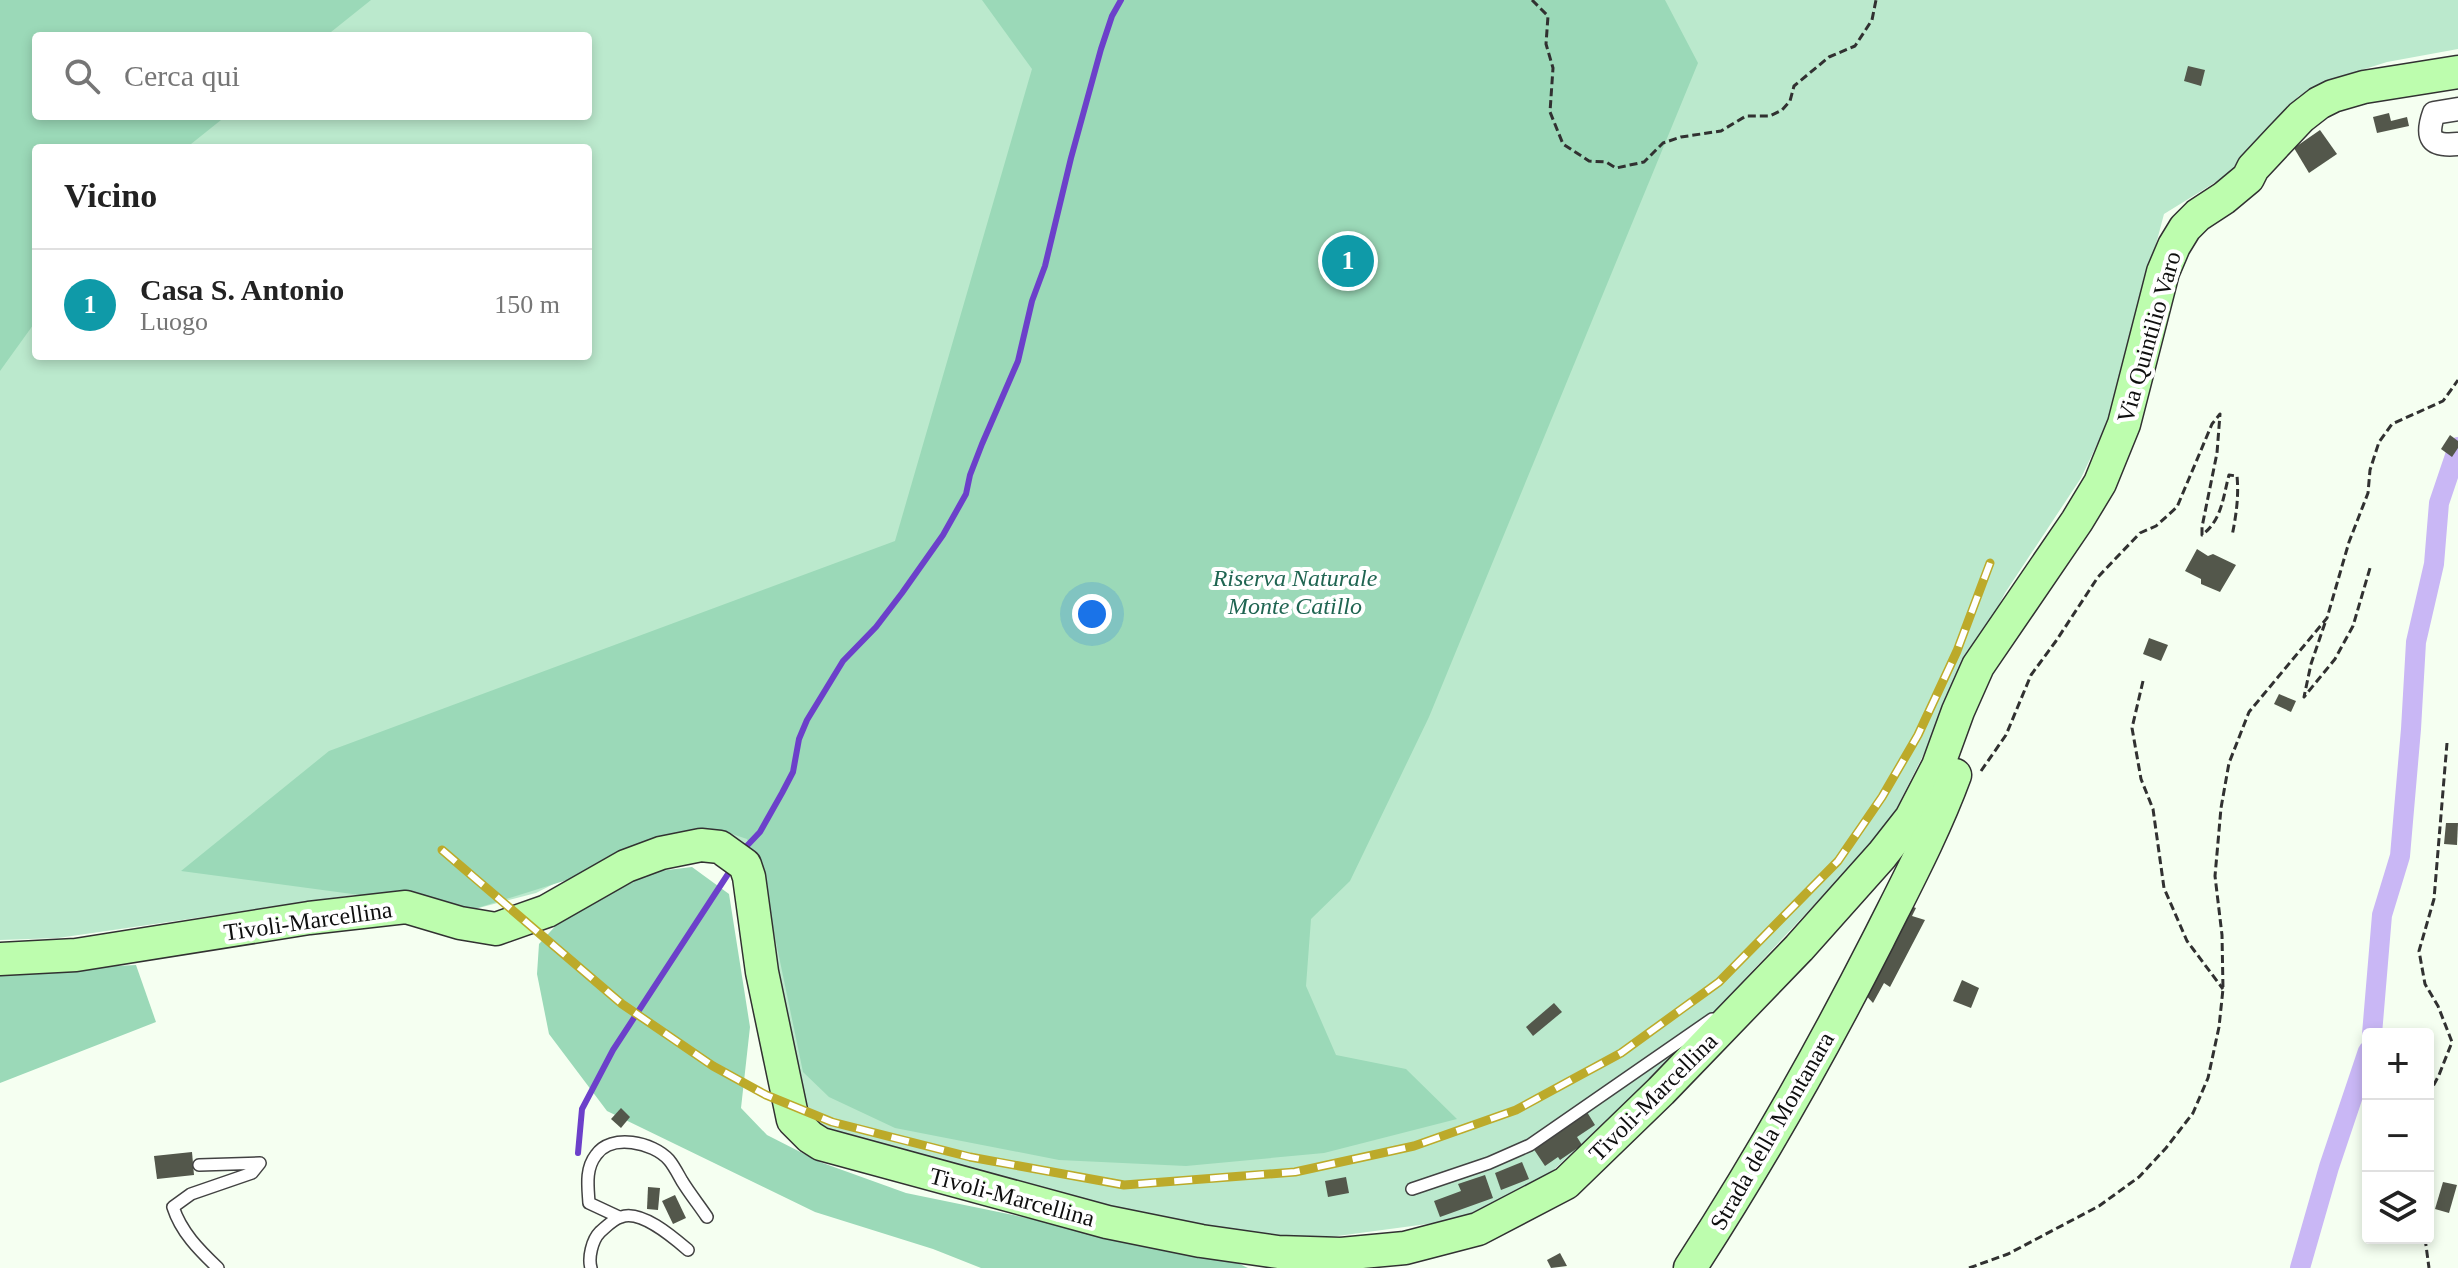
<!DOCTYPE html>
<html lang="it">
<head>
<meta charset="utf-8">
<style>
	body { margin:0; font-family:"Times New Roman",serif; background:#f6f6f6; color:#222 }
	.controls { position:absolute; right:24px; bottom:24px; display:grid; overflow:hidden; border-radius:8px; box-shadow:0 4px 12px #0003 }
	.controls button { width:72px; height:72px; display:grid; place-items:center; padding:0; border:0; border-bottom:2px solid #e0e0e0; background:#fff; color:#222; font:40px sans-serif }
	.you { position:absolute; left:1092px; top:614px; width:28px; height:28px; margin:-20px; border:6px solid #fff; border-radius:50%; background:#1a73e8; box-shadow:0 0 0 12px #1a73e833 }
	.badge { display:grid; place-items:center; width:52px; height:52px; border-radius:50%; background:#675f26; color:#fff; font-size:26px; font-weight:700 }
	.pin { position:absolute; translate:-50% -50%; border:4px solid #fff; box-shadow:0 2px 8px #0006 }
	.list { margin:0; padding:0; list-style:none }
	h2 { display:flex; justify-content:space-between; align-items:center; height:104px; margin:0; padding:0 32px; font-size:34px }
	h2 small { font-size:26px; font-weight:400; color:#767676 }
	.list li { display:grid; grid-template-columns:52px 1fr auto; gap:24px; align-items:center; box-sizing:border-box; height:112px; padding:0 32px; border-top:2px solid #e0e0e0 }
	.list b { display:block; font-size:30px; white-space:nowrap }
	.list p { margin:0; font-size:26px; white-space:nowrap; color:#767676 }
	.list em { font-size:26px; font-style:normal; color:#767676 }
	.icon { flex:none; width:44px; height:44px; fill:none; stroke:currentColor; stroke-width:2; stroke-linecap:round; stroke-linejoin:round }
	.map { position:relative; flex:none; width:2458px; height:1268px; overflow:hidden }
	.search { position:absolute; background:#fff; box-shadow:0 4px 12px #0003; left:32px; top:32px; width:560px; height:88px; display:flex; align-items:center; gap:20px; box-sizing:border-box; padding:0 28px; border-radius:8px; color:#767676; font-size:30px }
	.panel { position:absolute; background:#fff; box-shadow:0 4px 12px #0003; left:32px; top:144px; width:560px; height:216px; border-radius:8px }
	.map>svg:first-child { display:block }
	.green { fill:#bbe9cd; fill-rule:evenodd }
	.forest { fill:#9bd9b8 }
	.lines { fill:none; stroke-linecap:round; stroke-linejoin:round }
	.stream { stroke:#6c40ca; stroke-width:6 }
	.canal { stroke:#c9b7f5; stroke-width:20 }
	.building { fill:#53574b }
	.lane-casing { stroke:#424242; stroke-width:14 }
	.street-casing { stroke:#424242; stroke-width:25 }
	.secondary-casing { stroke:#313131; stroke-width:35 }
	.path { stroke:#313131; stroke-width:3; stroke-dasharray:8 4; stroke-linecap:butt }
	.lane { stroke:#fff; stroke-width:11 }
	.street { stroke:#fff; stroke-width:22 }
	.secondary { stroke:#bdfdae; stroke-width:32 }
	.rail-casing { stroke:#bcaa2a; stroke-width:9 }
	.rail { stroke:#fff; stroke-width:6; stroke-dasharray:18; stroke-linecap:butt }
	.labels { text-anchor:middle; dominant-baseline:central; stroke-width:8; stroke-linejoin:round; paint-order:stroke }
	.street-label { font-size:24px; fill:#0f0f0f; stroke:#fff }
	.park-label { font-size:24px; font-style:italic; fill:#206552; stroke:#fff }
</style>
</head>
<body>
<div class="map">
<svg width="2458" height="1268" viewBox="0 0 2458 1268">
	<rect width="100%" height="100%" fill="#f5fff1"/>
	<path class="green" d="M 0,0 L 2458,0 L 2458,49 L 2387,62 L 2330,80 L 2299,96 L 2232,172 L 2164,214 L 2111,415 L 2081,478 L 2005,593 L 1887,827 L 1649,1081 L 1547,1176 L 1457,1220 L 1315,1239 L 1184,1225 L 827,1131 L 805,1110 L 773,962 L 765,859 L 715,825 L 620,850 L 536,893 L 471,910 L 396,889 L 58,938 L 0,940 ZM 36,36 L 588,36 L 588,116 L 36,116 ZM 36,148 L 588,148 L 588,356 L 36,356 Z"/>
	<g class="forest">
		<path d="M 0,0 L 371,0 L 326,36 L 36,36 L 36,116 L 226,116 L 186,148 L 36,148 L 36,321 L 0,371 Z"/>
		<path d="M 982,0 L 1665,0 L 1698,63 L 1429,717 L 1350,881 L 1311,919 L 1306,986 L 1336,1055 L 1406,1069 L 1457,1119 L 1324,1153 L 1186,1166 L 1059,1160 L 895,1128 L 829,1097 L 803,1072 L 761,870 L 747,839 L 723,831 L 471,910 L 181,871 L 329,751 L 895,541 L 1032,69 Z"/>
		<path d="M 692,867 L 729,894 L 750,1027 L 741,1108 L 767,1135 L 820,1162 L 906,1193 L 1231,1260 L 1248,1268 L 981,1268 L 933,1249 L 815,1212 L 607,1111 L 549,1034 L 537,974 L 539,944 L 560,921 L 651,872 Z"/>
		<path d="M 136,965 L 156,1022 L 0,1083 L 0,972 Z"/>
	</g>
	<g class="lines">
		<g class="stream">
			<path d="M 743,850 L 760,832 L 782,793 L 793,772 L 799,739 L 807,720 L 843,661 L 876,627 L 902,593 L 943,535 L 966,494 L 970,475 L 982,444 L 1018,361 L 1032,301 L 1045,266 L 1071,158 L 1101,49 L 1112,16 L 1121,0"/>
			<path d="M 578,1153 L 582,1109 L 613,1050 L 728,874"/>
		</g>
		<g class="canal">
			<path d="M 2372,1034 L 2382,915 L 2400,856 L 2411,729 L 2416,642 L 2434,564 L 2439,503 L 2458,447"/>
			<path d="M 2300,1268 L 2329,1167 L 2368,1051"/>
		</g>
	</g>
	<g class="building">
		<path d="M 2188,66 L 2205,70 L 2201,86 L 2184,81 Z"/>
		<path d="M 2389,113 L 2391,121 L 2407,117 L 2409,126 L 2377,133 L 2373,117 Z"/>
		<path d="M 2320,130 L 2337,154 L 2309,173 L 2294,148 Z"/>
		<path d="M 1342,244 L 1360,246 L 1354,279 L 1337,276 Z"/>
		<path d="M 2450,435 L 2458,441 L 2458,448 L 2452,457 L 2441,449 Z"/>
		<path d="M 2197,549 L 2208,556 L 2213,554 L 2236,565 L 2220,592 L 2201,584 L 2201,579 L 2185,571 Z"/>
		<path d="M 2149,638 L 2168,645 L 2161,661 L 2143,654 Z"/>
		<path d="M 2279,694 L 2296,701 L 2291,712 L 2274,704 Z"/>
		<path d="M 2446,823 L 2458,823 L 2457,845 L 2444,844 Z"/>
		<path d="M 1903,903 L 1916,908 L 1912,916 L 1925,920 L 1890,987 L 1884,983 L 1873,1003 L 1861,990 Z"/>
		<path d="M 1962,980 L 1979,988 L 1971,1008 L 1953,1001 Z"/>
		<path d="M 1554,1003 L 1562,1012 L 1533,1036 L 1526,1027 Z"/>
		<path d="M 621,1108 L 630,1117 L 621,1128 L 611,1119 Z"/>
		<path d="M 1587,1112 L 1595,1125 L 1577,1137 L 1582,1145 L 1560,1160 L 1558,1157 L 1545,1166 L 1533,1148 Z"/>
		<path d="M 192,1152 L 194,1175 L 157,1179 L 154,1156 Z"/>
		<path d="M 1522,1162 L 1529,1179 L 1501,1190 L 1495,1173 Z"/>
		<path d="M 1485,1175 L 1493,1198 L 1440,1217 L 1434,1201 L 1461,1191 L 1458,1184 Z"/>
		<path d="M 1346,1177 L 1349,1193 L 1328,1197 L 1325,1181 Z"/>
		<path d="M 2443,1182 L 2457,1185 L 2449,1213 L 2435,1209 Z"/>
		<path d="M 648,1187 L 660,1188 L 658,1210 L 647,1209 Z"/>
		<path d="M 675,1195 L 686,1218 L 673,1224 L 662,1201 Z"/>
		<path d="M 1560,1253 L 1567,1266 L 1551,1268 L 1547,1260 Z"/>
	</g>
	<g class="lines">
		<defs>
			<g id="lane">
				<path d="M 199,1165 L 260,1163 L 252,1173 L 191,1194 L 173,1207 C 181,1232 199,1250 218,1268"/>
				<path d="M 1412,1189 L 1489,1163 L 1530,1145 L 1712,1019"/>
				<path d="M 619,1217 L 589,1203 C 588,1187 585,1169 596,1155 C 611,1133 653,1142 669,1160 C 674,1166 678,1174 682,1181 C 690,1194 699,1205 707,1217"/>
				<path d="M 591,1268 C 588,1258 592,1240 600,1232 C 606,1227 613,1219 621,1217 C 641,1209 674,1238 688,1250"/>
			</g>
			<path id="street" d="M 2458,109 L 2434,113 C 2425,138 2431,147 2458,144"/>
			<g id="secondary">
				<path d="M 0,959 L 76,955 L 309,918 L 406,907 L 460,923 L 496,929 L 547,911 L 626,866 L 661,853 L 701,845 L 720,847 L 745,865 L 749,877 L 762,972 L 793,1120 L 810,1137 L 821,1144 L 1107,1222 L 1201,1241 L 1278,1252 L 1341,1254 L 1405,1248 L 1478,1229 L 1566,1183 L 1661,1091 L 1799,948 L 1882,855 L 1911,818 L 1938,766 L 1958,711 L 1978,666 L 2077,521 L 2100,483 L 2124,424 L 2163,272 L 2174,246 L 2185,228 L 2198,215 L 2224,198 L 2248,178 L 2253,168 L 2281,138 L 2301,117 L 2319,103 L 2333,96 L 2364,87 L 2458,72"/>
				<path d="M 1690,1268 C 1759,1162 1821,1052 1878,940 C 1905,886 1934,832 1955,775"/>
			</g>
		</defs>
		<use href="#lane" class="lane-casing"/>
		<use href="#street" class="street-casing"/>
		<use href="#secondary" class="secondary-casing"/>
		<g class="path">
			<path d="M 1532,0 L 1548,16 L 1546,44 L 1553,68 L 1550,112 L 1563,144 L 1589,161 L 1606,162 L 1616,168 L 1644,162 L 1663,143 L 1681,137 L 1721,131 L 1746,116 L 1770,116 L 1782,110 L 1790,101 L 1794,86 L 1829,57 L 1855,46 L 1872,20 L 1876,0"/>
			<path d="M 2325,623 L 2311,664 L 2304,697 L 2335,659 L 2353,626 L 2370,568"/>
			<path d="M 2143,681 L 2132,728 L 2141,779 L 2153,809 L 2164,888 L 2187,941 L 2223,989"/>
			<path d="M 1981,771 L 2006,735 L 2031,675 L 2056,641 L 2098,577 L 2140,533 L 2156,526 L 2177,507 L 2212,424 L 2220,414 L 2217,453 L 2202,527 L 2202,535 C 2222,520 2223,497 2229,475 L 2237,476 C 2239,497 2236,516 2232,536"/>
			<path d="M 2428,1096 L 2439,1075 L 2452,1042 L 2438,1006 L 2425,984 L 2419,951 L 2434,899 L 2447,743"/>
			<path d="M 2425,1238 L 2429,1268"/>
			<path d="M 1969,1268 L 2008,1254 L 2099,1206 L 2139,1177 L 2166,1148 L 2193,1113 L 2208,1078 L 2219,1027 L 2223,989 L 2222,935 L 2215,876 L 2221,808 L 2229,763 L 2249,712 L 2327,618 L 2349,542 L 2368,493 L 2370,470 L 2379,442 L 2392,424 L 2443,401 L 2458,380"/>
		</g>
		<use href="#lane" class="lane"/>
		<use href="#street" class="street"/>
		<use href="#secondary" class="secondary"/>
		<defs>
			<path id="rail" d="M 442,850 L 622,1004 L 713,1066 L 766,1095 L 832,1122 L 970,1157 L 1124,1185 L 1295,1172 L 1414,1146 L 1516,1110 L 1621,1053 L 1719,982 L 1838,861 L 1882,797 L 1918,735 L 1938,692 L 1957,651 L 1990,563"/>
		</defs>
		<use href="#rail" class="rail-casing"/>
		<use href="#rail" class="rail"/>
	</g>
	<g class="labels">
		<g class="street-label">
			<text transform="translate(2149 337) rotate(-74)">Via Quintilio Varo</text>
			<text transform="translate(308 921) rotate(-8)">Tivoli-Marcellina</text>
			<text transform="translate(1653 1097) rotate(-45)">Tivoli-Marcellina</text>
			<text transform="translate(1772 1131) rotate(-60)">Strada della Montanara</text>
			<text transform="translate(1012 1197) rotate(15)">Tivoli-Marcellina</text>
		</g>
		<g class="park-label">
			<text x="1295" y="578">Riserva Naturale<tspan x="1295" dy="28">Monte Catillo</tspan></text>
		</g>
	</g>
</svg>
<div class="controls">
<button>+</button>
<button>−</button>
<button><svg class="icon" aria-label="layers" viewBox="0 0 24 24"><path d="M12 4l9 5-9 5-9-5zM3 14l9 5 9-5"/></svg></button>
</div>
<div class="you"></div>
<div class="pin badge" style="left:1348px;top:261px;background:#0f9aa8">1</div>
<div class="search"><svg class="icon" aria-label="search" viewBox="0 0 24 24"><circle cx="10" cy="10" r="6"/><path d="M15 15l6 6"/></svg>Cerca qui</div>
<section class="panel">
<h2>Vicino<small></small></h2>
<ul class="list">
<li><span class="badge" style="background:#0f9aa8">1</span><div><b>Casa S. Antonio</b><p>Luogo</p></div><em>150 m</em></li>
</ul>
</section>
</div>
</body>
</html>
